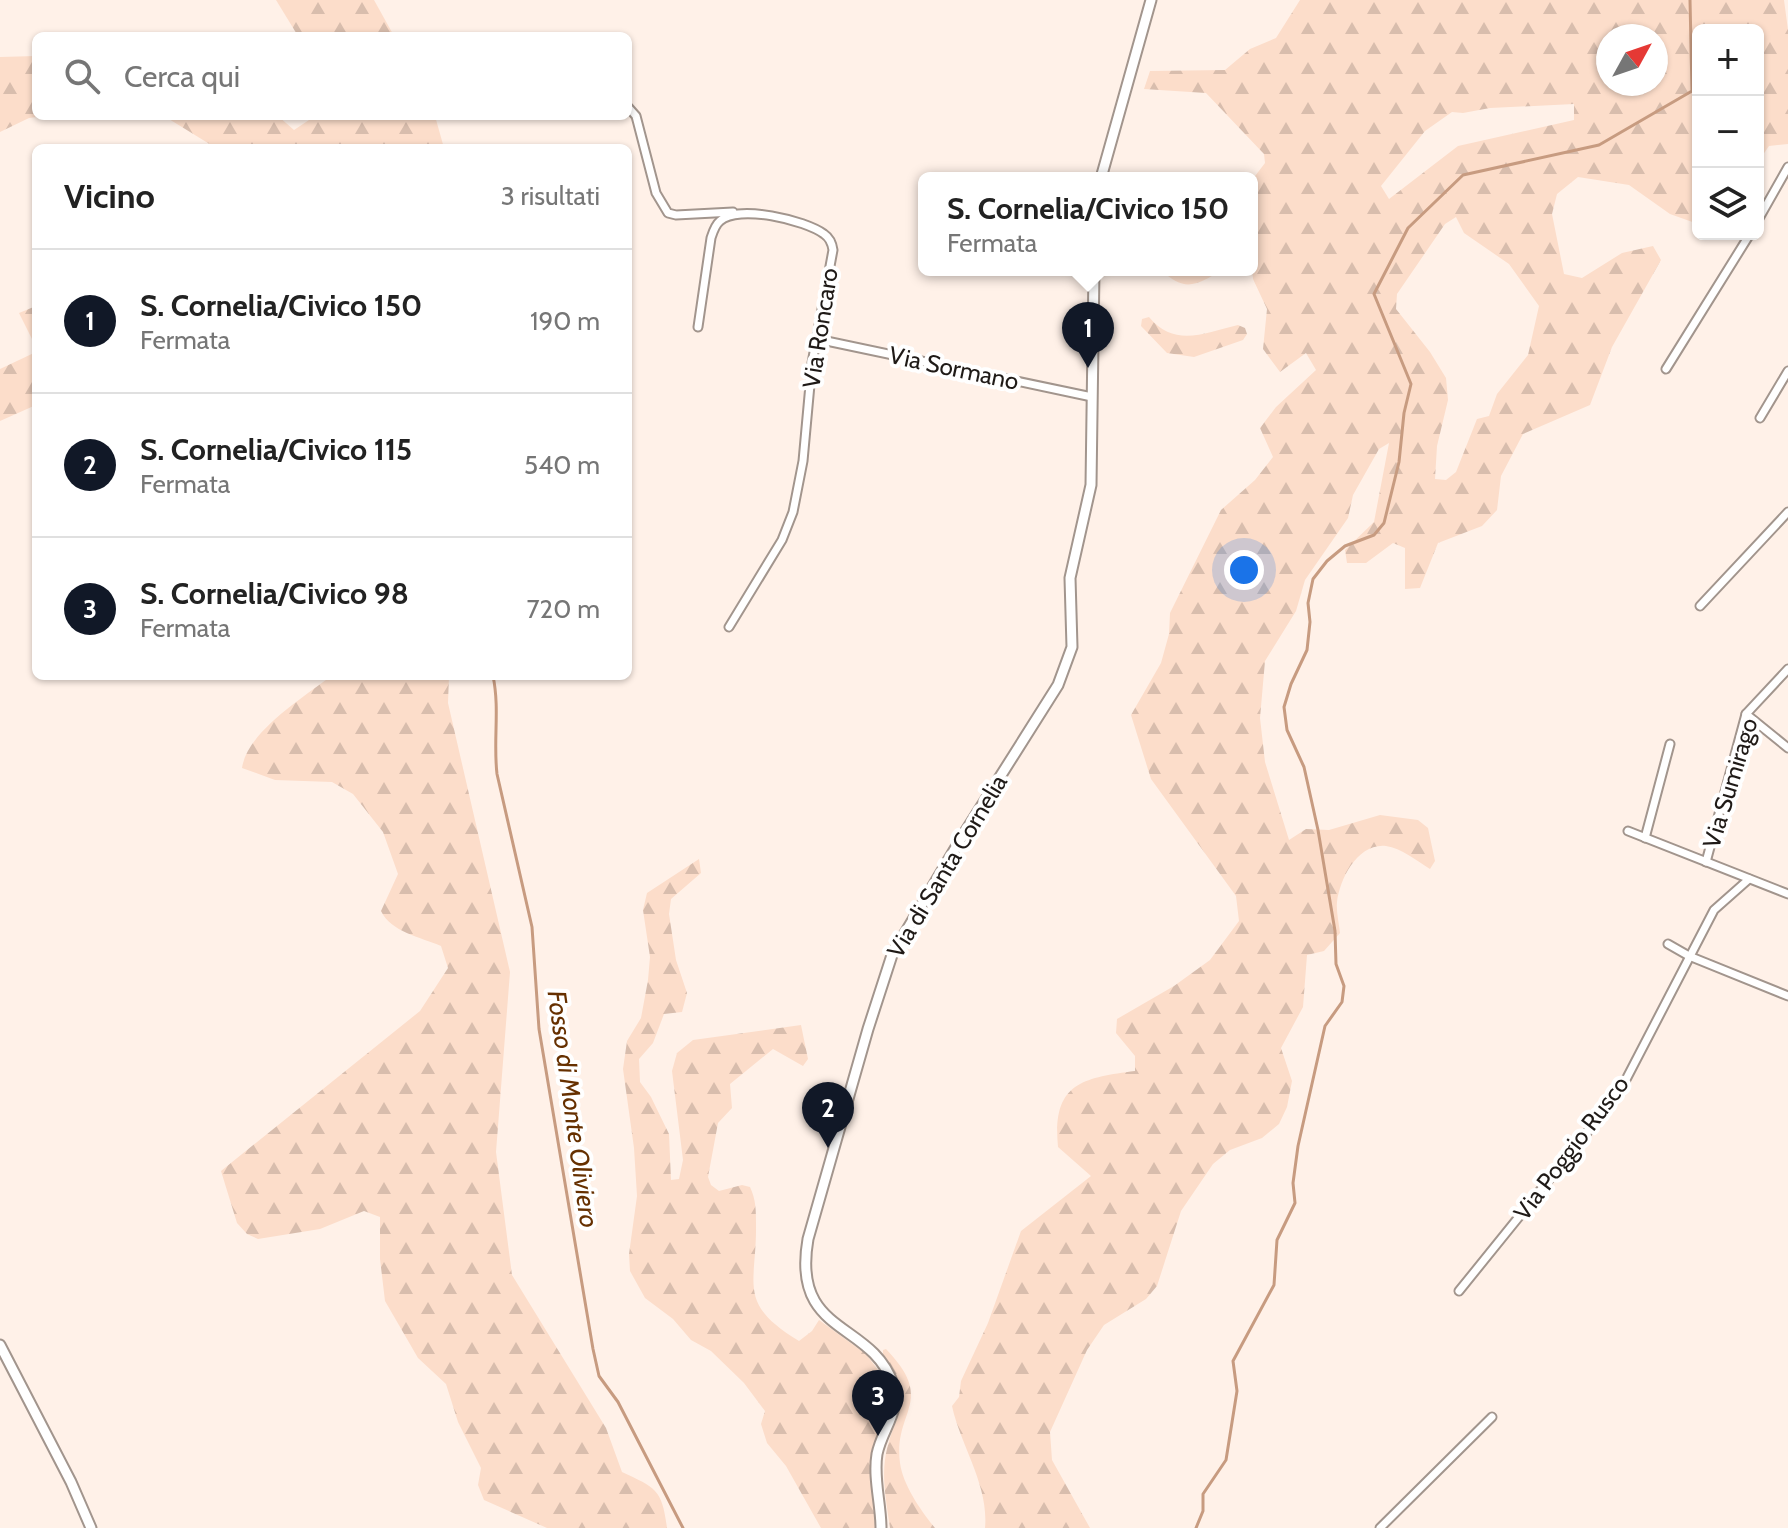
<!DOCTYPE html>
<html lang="it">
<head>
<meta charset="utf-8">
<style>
	body { margin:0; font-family:Cabin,sans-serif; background:#f6f6f6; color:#222 }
	.controls { position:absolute; right:24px; top:24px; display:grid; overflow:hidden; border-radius:12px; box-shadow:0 2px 6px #0004 }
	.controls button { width:72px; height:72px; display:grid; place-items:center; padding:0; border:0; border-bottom:2px solid #e0e0e0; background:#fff; color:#222; font:40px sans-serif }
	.compass { position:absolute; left:1596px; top:24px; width:72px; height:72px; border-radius:50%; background:#fff; box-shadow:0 2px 6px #0004; rotate:50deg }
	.you { position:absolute; left:1244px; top:570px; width:28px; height:28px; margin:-20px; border:6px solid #fff; border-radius:50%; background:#1a73e8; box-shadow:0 0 0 12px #1a73e833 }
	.badge { display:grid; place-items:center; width:52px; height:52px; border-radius:50%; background:#111827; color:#fff; font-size:26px; font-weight:700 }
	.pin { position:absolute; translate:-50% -66px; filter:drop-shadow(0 2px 4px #0008) }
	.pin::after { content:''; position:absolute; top:42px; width:28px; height:24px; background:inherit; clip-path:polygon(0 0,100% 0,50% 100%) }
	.popup { position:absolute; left:918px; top:172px; width:340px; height:104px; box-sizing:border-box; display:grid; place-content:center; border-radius:12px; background:#fff; filter:drop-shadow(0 2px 6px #0005); font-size:26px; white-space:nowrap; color:#767676 }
	.popup b { font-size:30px; color:#222 }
	.popup::after { content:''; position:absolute; left:50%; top:100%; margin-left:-16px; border:16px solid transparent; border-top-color:#fff }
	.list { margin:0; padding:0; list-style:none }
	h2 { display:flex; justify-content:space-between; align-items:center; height:104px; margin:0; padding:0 32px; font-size:34px }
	h2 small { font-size:26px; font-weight:400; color:#767676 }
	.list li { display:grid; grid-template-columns:52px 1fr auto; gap:24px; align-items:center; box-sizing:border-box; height:144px; padding:0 32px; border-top:2px solid #e0e0e0 }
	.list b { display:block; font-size:30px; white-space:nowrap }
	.list p { margin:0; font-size:26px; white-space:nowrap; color:#767676 }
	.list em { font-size:26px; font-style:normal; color:#767676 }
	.icon { flex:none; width:44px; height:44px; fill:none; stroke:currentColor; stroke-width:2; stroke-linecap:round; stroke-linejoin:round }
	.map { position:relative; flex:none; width:1788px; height:1528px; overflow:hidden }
	.search { position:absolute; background:#fff; box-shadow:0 2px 6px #0004; left:32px; top:32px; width:600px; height:88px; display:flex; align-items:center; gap:20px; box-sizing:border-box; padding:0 28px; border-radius:12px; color:#767676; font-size:30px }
	.panel { position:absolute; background:#fff; box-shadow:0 2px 6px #0004; left:32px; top:144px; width:600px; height:536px; border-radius:12px }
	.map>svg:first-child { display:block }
	.forest { fill:url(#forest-firs); fill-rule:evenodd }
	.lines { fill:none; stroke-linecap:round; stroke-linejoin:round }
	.stream { stroke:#c79b80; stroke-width:3 }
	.minor-casing { stroke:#a2958d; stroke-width:11 }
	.tertiary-casing { stroke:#a2958d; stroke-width:13 }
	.minor { stroke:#fff; stroke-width:7 }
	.tertiary { stroke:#fff; stroke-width:9 }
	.labels { text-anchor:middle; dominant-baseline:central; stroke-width:8; stroke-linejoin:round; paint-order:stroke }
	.street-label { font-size:24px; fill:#1f1a17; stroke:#fff }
	.water-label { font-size:26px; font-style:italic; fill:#663000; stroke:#fff }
</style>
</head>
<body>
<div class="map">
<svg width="1788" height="1528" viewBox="0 0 1788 1528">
	<defs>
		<pattern id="forest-firs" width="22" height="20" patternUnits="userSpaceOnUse" patternTransform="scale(2)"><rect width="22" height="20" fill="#fcddca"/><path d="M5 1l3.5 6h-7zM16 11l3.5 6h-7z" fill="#d8bdad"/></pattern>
	</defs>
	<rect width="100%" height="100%" fill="#fff1e8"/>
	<g class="forest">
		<path d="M 276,0 L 374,0 L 394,36 L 298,36 Z"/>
		<path d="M 1300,0 L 1784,0 L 1788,30 L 1788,144 L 1769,146 L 1758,162 L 1758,30 L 1698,30 L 1698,224 L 1670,214 L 1629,185 L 1578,177 L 1557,194 L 1552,214 L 1564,274 L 1582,278 L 1622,253 L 1653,246 L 1661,260 L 1612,347 L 1590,405 L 1523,434 L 1501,476 L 1497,510 L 1482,526 L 1438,543 L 1420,588 L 1405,589 L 1405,548 L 1393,543 L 1366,563 L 1347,563 L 1345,550 L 1374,522 L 1389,443 L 1379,449 L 1353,495 L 1348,518 L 1305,580 L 1296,611 L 1265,661 L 1260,718 L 1265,762 L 1289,840 L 1306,829 L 1329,830 L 1380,815 L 1418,820 L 1428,828 L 1435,861 L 1430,869 C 1417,861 1401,848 1386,846 C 1358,843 1340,878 1337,902 C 1336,911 1339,923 1340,933 L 1324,951 L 1307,955 L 1303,1007 L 1281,1048 L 1292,1081 L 1287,1107 L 1279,1124 L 1262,1138 L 1230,1150 L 1213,1164 L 1181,1211 L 1157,1286 L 1146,1299 L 1104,1325 L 1087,1350 L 1050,1432 L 1052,1460 L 1090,1528 L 985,1528 C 989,1485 961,1447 952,1406 L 959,1397 L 961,1381 L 988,1323 L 1021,1231 L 1091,1176 L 1058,1147 C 1052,1084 1081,1078 1135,1071 L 1135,1056 L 1116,1033 L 1117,1019 L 1174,986 L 1210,960 L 1239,921 L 1236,896 L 1151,779 L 1131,715 L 1161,663 L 1169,634 L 1170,613 L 1221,510 L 1255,480 L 1273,457 L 1260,428 L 1276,407 L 1316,370 L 1306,353 L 1280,372 L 1263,349 L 1267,309 L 1253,279 L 1252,270 L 1252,180 L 1265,163 L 1264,154 L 1206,93 L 1144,89 L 1150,71 L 1225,70 L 1250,49 L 1276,38 ZM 1656,36 L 1656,84 L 1608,84 L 1608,36 ZM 1574,104 L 1574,120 L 1458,146 L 1389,199 L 1381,186 L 1425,131 L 1452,112 L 1463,113 L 1490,108 ZM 1456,217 L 1464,233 L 1509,264 L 1539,306 L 1528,355 L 1497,394 L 1489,416 L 1477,419 L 1456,472 L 1446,480 L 1435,479 L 1437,446 L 1448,400 L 1446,378 L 1430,352 L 1396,309 L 1397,294 L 1445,224 Z"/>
		<path d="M 36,56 L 36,116 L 45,116 L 29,118 L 0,132 L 0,57 Z"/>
		<path d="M 164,116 L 278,116 L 294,130 L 315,116 L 435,116 L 444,148 L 216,148 Z"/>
		<path d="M 1161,270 L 1222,270 C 1197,285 1185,293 1161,270 Z"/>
		<path d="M 36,306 L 36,347 L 19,313 Z"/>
		<path d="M 1149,317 C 1175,348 1204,333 1238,325 L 1245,328 L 1247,334 L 1243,340 L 1194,357 L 1167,353 L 1141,326 L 1142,319 Z"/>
		<path d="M 36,352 L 36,405 L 0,421 L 0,369 Z"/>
		<path d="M 331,676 L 449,676 L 448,703 L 510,972 L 496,1152 L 512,1275 L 606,1428 L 622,1472 C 656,1488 662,1489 667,1528 L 547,1528 L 484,1500 L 478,1485 L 481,1468 L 458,1422 L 446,1384 L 418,1358 L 385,1301 L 380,1259 L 380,1217 L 364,1211 L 320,1229 L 258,1239 L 247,1234 L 237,1223 L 221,1171 L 420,1011 L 448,968 L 441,946 C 420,937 391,932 381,911 L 398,874 L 383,832 L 353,794 L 332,782 L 275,780 L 242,768 C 247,732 303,698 331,676 Z"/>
		<path d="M 699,859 L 701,873 L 671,899 L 669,914 L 676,960 L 687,993 L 682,1012 L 664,1014 L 653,1043 L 639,1059 L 640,1082 L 651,1097 L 669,1134 L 671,1180 L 679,1179 L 683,1160 L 672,1071 L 677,1053 L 693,1040 L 801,1025 L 808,1059 L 803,1066 L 773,1049 L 730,1084 L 732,1108 L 718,1123 L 708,1177 L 711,1185 L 719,1191 L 742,1185 L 750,1187 C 756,1200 756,1210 756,1224 C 757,1285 736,1303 799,1341 L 812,1331 L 819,1320 L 866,1354 L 884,1378 L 890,1399 L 872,1457 L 877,1528 L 821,1528 L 786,1466 L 767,1443 L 761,1424 L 765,1411 L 744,1383 L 711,1351 L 691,1340 L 673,1319 L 645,1298 L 630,1271 L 629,1254 L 637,1196 L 634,1148 L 623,1069 L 627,1041 L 641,1018 L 648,980 L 650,957 L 643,910 L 647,893 Z"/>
		<path d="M 886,1349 C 937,1402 893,1410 900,1463 C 903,1485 921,1511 935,1528 L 890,1528 C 887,1506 882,1481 885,1460 C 893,1408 919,1408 883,1355 L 883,1350 Z"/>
	</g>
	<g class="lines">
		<g class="stream">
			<path d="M 493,676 C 500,709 493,741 497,774 L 532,927 L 539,1029 L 593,1349 L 599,1376 L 618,1402 L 683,1528"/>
			<path d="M 1196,1528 L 1203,1511 L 1203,1494 L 1226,1460 L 1237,1391 L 1233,1361 L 1274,1285 L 1277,1240 L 1295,1203 L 1293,1183 L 1298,1146 L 1325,1026 L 1342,1002 L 1344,986 L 1336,964 L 1335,931 L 1318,830 L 1304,767 L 1287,730 L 1284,707 L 1291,684 L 1307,650 L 1310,622 L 1308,603 L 1313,579 L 1327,561 L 1345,546 L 1374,535 L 1384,523 L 1399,462 L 1404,413 L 1411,384 L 1374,294 L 1408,228 L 1463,175 L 1599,145 L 1692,91 L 1690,0"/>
		</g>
		<defs>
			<g id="minor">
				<path d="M 628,107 L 636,116 L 656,193 L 668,213 L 676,215 L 733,212"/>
				<path d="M 1758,220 L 1788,167"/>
				<path d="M 698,327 L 711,238 C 713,232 715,225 720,221 C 738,204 805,220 824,234 C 830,238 832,243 833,250 L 812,363 L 803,461 L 793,512 L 782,540 L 729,627"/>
				<path d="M 817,339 L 1092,397"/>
				<path d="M 1666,369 L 1750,234"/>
				<path d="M 1760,418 L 1788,371"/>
				<path d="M 1700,606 L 1788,512"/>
				<path d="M 1746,714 L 1788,748"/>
				<path d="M 1628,831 L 1788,894"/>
				<path d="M 1645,838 L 1670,744"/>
				<path d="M 1706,862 L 1746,714 L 1788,669"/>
				<path d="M 1668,944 L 1689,956 L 1788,996"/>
				<path d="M 1459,1291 L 1619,1093 L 1714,910 L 1749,879"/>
				<path d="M 1380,1528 L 1492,1417"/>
			</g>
			<g id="tertiary">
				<path d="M 1101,178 L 1151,0"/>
				<path d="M 0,1345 L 71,1482 L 91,1528"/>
				<path d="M 881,1528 C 881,1504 873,1478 877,1454 C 882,1429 902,1410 893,1384 C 871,1320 791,1336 808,1239 L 868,1029 L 892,955 L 962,837 L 1058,685 L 1072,647 L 1070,578 L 1091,485 L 1094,270"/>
			</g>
		</defs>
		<use href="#minor" class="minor-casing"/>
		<use href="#tertiary" class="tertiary-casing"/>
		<use href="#minor" class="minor"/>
		<use href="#tertiary" class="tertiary"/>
	</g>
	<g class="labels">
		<g class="street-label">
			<text transform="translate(820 328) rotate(-81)">Via Roncaro</text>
			<text transform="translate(954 368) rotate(12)">Via Sormano</text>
			<text transform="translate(1730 783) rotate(-73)">Via Sumirago</text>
			<text transform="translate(947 866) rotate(-59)">Via di Santa Cornelia</text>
			<text transform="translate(1571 1148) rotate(-53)">Via Poggio Rusco</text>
		</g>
		<g class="water-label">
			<text transform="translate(573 1109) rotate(82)">Fosso di Monte Oliviero</text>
		</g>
	</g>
</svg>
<div class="controls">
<button>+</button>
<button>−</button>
<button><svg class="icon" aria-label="layers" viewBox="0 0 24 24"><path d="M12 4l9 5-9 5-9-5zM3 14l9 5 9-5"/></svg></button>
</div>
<svg class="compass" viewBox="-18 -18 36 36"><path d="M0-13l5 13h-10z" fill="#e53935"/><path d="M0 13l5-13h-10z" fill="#767676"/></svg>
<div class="you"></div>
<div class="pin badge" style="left:1088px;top:368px">1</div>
<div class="popup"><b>S. Cornelia/Civico 150</b>Fermata</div>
<div class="pin badge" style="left:828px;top:1148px">2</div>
<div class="pin badge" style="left:878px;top:1436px">3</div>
<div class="search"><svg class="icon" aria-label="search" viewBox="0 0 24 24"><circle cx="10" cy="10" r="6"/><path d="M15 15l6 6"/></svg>Cerca qui</div>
<section class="panel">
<h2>Vicino<small>3 risultati</small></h2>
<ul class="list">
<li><span class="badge">1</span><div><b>S. Cornelia/Civico 150</b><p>Fermata</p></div><em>190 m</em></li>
<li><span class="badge">2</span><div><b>S. Cornelia/Civico 115</b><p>Fermata</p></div><em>540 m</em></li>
<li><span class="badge">3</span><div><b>S. Cornelia/Civico 98</b><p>Fermata</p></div><em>720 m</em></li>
</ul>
</section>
</div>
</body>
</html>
